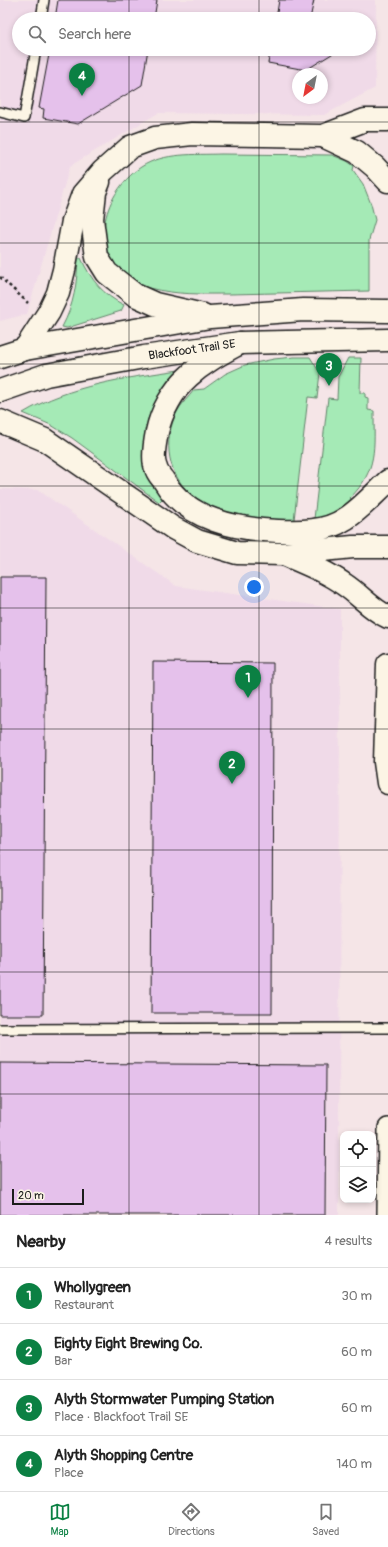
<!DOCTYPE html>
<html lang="en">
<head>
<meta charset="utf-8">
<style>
	body { margin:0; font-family:Pangolin,sans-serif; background:#f2f2f2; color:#222 }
	.controls { position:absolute; right:12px; bottom:12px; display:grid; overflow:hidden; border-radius:8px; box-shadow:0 2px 6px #0003 }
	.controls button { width:36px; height:36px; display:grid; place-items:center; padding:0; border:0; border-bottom:1px solid #e0e0e0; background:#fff; color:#222; font:20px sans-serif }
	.compass { position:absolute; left:292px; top:68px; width:36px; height:36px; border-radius:50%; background:#fff; box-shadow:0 2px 6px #0003; rotate:212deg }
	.scale { position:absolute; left:12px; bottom:10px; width:72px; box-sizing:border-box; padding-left:4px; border:2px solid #1c1c1c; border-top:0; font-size:11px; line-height:14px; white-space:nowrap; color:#1c1c1c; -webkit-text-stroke:3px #fcf5e5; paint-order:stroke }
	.you { position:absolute; left:254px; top:587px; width:14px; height:14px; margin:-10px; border:3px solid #fff; border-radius:50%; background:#1a73e8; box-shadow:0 0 0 6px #1a73e833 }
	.badge { display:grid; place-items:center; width:26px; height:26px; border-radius:50%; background:#0b8043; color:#fff; font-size:13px; font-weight:700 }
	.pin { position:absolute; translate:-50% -33px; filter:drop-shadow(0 1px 2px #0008) }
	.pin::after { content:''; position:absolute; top:21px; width:14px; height:12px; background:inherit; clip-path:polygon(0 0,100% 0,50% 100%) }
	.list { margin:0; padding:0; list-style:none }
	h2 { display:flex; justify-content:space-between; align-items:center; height:52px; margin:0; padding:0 16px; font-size:17px }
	h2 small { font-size:13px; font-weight:400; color:#767676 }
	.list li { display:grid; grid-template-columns:26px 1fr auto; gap:12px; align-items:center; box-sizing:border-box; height:56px; padding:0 16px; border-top:1px solid #e0e0e0 }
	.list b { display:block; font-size:15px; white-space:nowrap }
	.list p { margin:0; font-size:13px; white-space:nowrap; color:#767676 }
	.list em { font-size:13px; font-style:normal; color:#767676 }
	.icon { flex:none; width:22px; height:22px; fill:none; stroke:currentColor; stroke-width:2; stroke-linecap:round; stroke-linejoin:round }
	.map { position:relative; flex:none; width:388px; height:1215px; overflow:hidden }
	.search { position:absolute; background:#fff; box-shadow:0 2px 6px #0003; left:12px; right:12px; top:12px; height:44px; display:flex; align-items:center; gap:10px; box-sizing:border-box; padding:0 14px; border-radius:22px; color:#767676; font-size:15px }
	.sheet { height:276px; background:#fff }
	nav { display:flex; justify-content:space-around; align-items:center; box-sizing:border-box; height:56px; border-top:1px solid #e0e0e0; background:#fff; font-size:11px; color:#767676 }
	nav a { display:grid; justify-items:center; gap:2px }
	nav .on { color:#0b8043 }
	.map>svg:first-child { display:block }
	.built { fill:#f0dae8; fill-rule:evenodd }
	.green { fill:#a5eab6; stroke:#608369 }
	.building { fill:#e5c1eb; stroke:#1c1c1c }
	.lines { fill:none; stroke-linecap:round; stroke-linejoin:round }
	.service-casing { stroke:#1c1c1c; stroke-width:12 }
	.minor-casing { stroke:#1c1c1c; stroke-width:22 }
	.tertiary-casing { stroke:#1c1c1c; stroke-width:25 }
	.secondary-casing { stroke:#1c1c1c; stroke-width:25 }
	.path { stroke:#1c1c1c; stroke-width:2.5; stroke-dasharray:3 3; stroke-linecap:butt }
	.service { stroke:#fcf5e5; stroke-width:9 }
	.minor { stroke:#fcf5e5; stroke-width:19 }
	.tertiary { stroke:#fcf5e5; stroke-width:22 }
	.secondary { stroke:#fcf5e5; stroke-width:22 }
	.grid { fill:none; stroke:#1c1c1c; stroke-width:1; stroke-opacity:0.55 }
	.labels { text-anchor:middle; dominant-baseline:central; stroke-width:3; stroke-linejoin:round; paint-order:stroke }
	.street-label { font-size:12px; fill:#1c1c1c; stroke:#fcf5e5 }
</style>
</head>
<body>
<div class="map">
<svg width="388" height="1215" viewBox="0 0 388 1215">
	<rect width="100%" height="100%" fill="#f5e5e7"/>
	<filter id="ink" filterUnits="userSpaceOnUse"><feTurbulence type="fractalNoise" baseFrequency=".025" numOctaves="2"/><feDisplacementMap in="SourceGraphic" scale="8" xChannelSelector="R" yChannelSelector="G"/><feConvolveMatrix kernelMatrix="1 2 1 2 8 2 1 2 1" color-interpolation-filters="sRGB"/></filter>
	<g filter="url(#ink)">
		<g class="built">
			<path d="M 0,0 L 376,0 L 375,88 L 324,115 L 158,113 L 70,166 L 27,314 L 0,321 ZM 19,19 L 369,19 L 369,49 L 19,49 ZM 298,74 L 322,74 L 322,98 L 298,98 Z"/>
			<path d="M 0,489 L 38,490 L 176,586 L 340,609 L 339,1215 L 0,1215 Z"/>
		</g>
		<g class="green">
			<path d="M 221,154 L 332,155 L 347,161 L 354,166 L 353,170 L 363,184 L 371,204 L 375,220 L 369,240 L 369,291 C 322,292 276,293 230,294 C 201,294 177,295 149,288 C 144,287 138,287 134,285 C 129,283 125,276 121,272 C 88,241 108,189 141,167 C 164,152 195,155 221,154 Z"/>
			<path d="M 78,258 L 81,258 C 91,280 103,295 124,305 L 121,311 L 67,328 L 62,327 C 74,305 77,283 78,258 Z"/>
			<path d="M 294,357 L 310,357 L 320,373 L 317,398 L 308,397 L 294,520 C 278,520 259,521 242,517 C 226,513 209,507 195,497 C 167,477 162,441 177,412 C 181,404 189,397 194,390 L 204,389 L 225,374 L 245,365 L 274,359 Z"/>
			<path d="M 348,358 L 361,358 L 360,393 L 365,393 L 365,397 L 368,398 L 368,410 L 374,411 C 374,448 378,470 350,498 L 353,501 C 342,511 329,517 314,519 L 328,398 L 337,399 L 338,377 Z"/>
			<path d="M 179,370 L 181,371 L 159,395 L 148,419 L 146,432 L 164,497 L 159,502 L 72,438 L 51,425 L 23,413 C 70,385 126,378 179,370 Z"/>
		</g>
		<g class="building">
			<path d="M 58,0 L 157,0 L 154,19 L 55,19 Z"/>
			<path d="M 279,0 L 314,0 L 310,19 L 276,19 Z"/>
			<path d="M 50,49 L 148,49 L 142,85 L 78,124 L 43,118 L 44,109 L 39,108 Z"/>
			<path d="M 271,49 L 340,49 L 306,70 L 268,63 Z"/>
			<path d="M 0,577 L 46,577 L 43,1015 L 0,1015 Z"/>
			<path d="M 153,662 L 273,663 L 272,1013 L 151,1013 Z"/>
			<path d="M 0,1063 L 326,1065 L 325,1215 L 0,1215 Z"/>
		</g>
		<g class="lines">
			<defs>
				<g id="service">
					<path d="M 41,19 L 44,0"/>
					<path d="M 0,112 L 24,118 L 36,49"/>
					<path d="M 0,1029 L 388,1028"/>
				</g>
				<path id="minor" d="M 387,1215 L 388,1128"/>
				<path id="tertiary" d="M 388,664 L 385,762 L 388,783"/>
				<g id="secondary">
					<path d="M 323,136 L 357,152 L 375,167 L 388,181"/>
					<path d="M 99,182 L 95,192 L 92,219 L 97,257 L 107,273 L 135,295 L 155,304 L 203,315"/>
					<path d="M 240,343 C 222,353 204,362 189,376 C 173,390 161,412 157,432 C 155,442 152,460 156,468 C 157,473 161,477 164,481 C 187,520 236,529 278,531 C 300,532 326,532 345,519 C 360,510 375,493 388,481"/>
					<path d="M 25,349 L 49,312 L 58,293 L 64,270 L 73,221 L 83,194 L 103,171 L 130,147 L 155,138 L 192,134 L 323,136 L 365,120 L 388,120"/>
					<path d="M 0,357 L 25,349 L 210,317 L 303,310 L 388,311"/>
					<path d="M 0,391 L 46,375 L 144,357 L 240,343 L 388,340"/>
					<path d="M 0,421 L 45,440 L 173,528 L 197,541 L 237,553 L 283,554 L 353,547 L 388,547"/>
					<path d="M 286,555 C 307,564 327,572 345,585 C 360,595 372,610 388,617"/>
				</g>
			</defs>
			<use href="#service" class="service-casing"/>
			<use href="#minor" class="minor-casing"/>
			<use href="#tertiary" class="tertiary-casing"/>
			<use href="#secondary" class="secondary-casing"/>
			<path class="path" d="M 0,277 L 28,303"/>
			<use href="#service" class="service"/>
			<use href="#minor" class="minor"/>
			<use href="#tertiary" class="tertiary"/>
			<use href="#secondary" class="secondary"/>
		</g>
	</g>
	<path class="grid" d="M 129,0 L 129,19M 259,0 L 259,19M 129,49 L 129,1215M 259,49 L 259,1215M 0,122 L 388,122M 0,243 L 388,243M 0,364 L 388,364M 0,486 L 388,486M 0,608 L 388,608M 0,729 L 388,729M 0,850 L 388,850M 0,972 L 388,972M 0,1094 L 388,1094"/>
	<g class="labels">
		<g class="street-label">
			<text transform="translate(192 350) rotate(-8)">Blackfoot Trail SE</text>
		</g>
	</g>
</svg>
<div class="controls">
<button><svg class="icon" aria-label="locate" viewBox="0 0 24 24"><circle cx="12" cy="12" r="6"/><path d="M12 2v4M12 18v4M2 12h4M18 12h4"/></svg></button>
<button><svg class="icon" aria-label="layers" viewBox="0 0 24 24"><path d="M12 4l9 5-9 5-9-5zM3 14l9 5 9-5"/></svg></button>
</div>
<svg class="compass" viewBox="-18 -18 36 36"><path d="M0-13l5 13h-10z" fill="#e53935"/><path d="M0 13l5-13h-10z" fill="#767676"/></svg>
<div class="scale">20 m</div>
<div class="you"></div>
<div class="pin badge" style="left:248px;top:698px">1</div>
<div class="pin badge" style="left:232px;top:784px">2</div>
<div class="pin badge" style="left:329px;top:386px">3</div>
<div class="pin badge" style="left:82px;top:96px">4</div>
<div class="search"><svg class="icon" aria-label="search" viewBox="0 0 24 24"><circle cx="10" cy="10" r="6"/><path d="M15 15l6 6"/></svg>Search here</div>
</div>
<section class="sheet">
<h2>Nearby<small>4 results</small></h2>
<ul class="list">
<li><span class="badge">1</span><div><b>Whollygreen</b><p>Restaurant</p></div><em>30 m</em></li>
<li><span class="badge">2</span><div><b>Eighty Eight Brewing Co.</b><p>Bar</p></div><em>60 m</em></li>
<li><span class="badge">3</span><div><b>Alyth Stormwater Pumping Station</b><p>Place · Blackfoot Trail SE</p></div><em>60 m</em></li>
<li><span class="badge">4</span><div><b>Alyth Shopping Centre</b><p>Place</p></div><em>140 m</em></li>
</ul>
</section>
<nav>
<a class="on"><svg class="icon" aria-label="map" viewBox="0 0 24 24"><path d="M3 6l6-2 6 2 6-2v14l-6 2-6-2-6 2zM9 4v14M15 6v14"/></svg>Map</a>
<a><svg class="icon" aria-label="directions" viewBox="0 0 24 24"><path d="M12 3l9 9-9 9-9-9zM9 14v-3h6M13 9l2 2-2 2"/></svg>Directions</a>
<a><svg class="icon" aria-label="saved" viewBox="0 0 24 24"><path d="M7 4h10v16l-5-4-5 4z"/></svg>Saved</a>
</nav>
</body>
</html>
